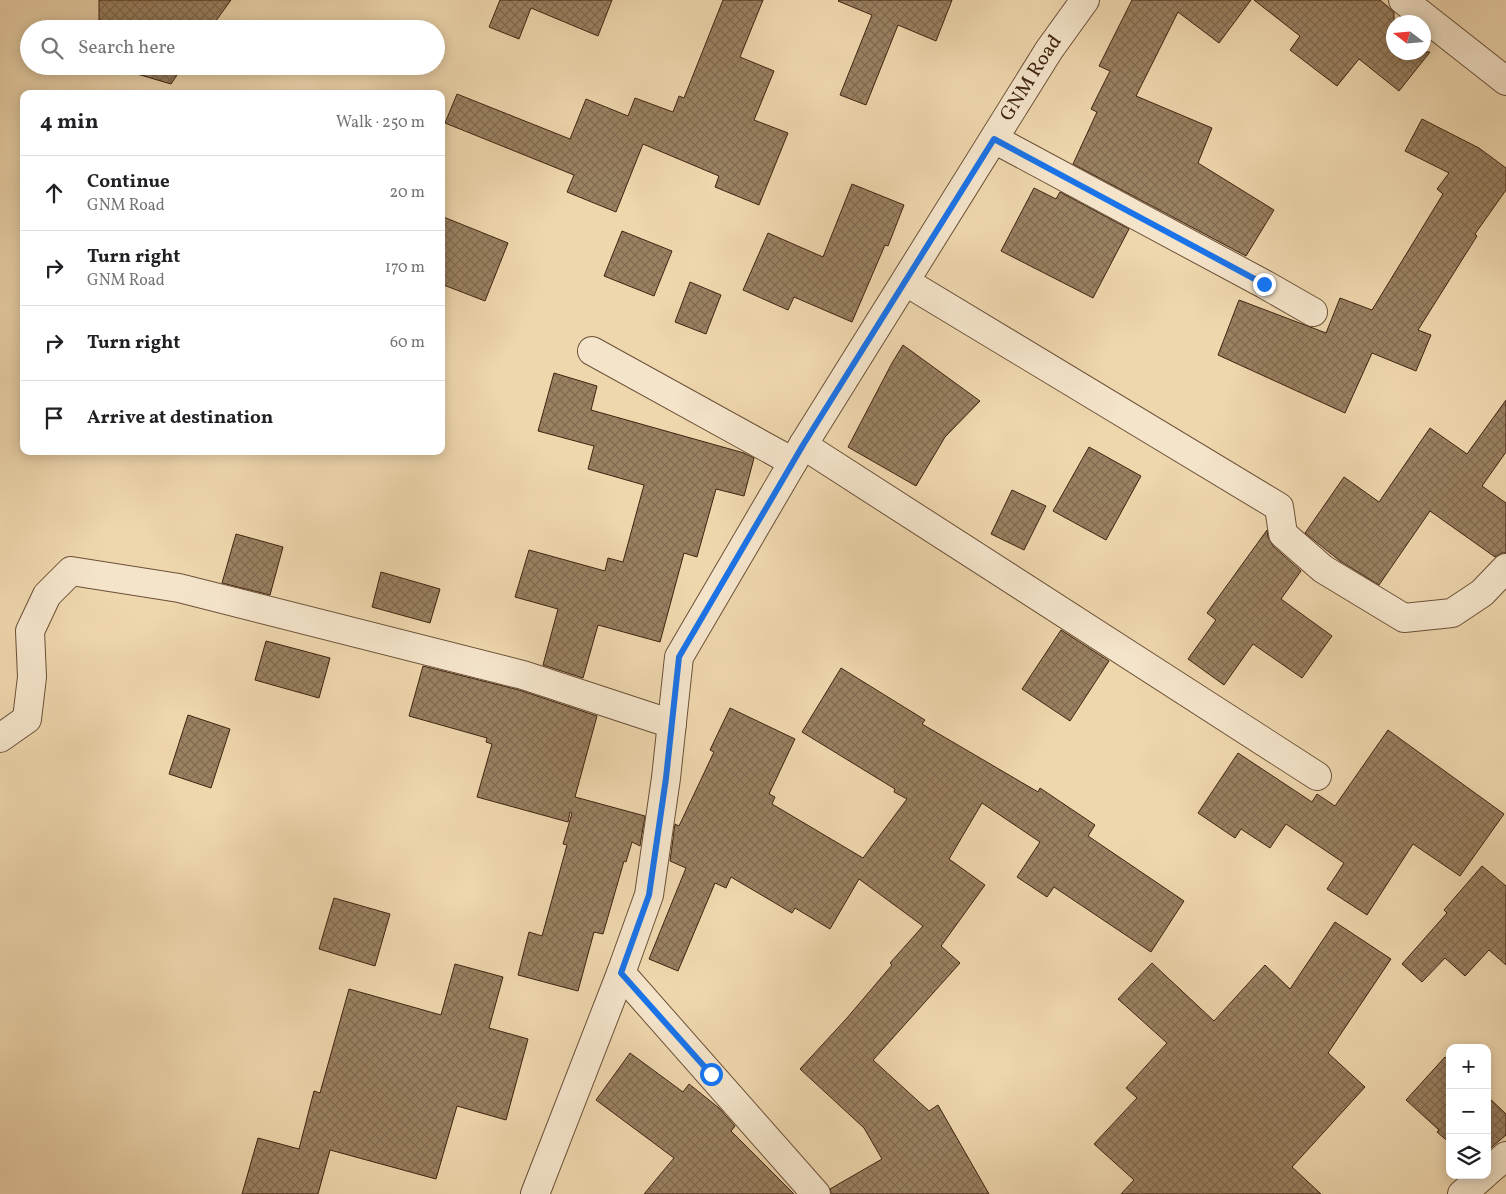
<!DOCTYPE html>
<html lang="en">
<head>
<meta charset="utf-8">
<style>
	body { margin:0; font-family:Vollkorn,serif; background:#f6f6f6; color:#202124 }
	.controls { position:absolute; right:15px; bottom:15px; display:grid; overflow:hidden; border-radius:10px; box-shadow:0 2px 12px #0003 }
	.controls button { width:45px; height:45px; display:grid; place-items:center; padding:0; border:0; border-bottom:1px solid #e0e0e0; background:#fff; color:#202124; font:25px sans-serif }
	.compass { position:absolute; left:1386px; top:15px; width:45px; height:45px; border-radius:50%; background:#fff; box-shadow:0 2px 12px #0003; rotate:286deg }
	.stop { position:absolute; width:15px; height:15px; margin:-11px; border:4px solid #1a73e8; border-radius:50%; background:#fff }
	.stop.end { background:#1a73e8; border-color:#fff; box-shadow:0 1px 5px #0008 }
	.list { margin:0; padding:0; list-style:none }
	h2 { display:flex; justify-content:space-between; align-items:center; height:65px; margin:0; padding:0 20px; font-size:21px }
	h2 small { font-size:16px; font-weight:400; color:#757577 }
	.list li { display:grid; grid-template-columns:32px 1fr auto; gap:15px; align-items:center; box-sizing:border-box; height:75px; padding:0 20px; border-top:1px solid #e0e0e0 }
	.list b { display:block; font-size:19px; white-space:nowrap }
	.list p { margin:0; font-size:16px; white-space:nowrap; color:#757577 }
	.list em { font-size:16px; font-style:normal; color:#757577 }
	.icon { flex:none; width:28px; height:28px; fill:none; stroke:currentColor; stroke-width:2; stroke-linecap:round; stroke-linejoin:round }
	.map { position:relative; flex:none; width:1506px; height:1194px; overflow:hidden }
	.search { position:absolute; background:#fff; box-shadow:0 2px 12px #0003; left:20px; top:20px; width:425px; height:55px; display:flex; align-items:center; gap:12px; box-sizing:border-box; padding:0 18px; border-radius:28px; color:#757577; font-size:19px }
	.panel { position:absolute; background:#fff; box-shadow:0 2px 12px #0003; left:20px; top:90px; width:425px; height:365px; border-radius:10px }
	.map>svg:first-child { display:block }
	.building { fill:url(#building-cross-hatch); stroke:#402410 }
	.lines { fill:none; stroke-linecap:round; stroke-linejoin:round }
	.minor-casing { stroke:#6c5037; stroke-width:30 }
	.tertiary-casing { stroke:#6c5037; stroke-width:30 }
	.minor { stroke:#f4e4ca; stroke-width:28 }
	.tertiary { stroke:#f4e4ca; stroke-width:28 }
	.route { stroke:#1a73e8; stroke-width:6 }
	.labels { text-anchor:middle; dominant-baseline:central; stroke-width:4; stroke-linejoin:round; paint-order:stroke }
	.street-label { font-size:20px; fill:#402410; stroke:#f4e4ca }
</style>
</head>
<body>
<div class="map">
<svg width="1506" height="1194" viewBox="0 0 1506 1194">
	<defs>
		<pattern id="building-cross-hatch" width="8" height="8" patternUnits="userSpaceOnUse" patternTransform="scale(1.25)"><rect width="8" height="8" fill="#9a8162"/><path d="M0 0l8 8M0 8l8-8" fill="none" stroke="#7f694f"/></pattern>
	</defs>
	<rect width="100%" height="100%" fill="#eed6ad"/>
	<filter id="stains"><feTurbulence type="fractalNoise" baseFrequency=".004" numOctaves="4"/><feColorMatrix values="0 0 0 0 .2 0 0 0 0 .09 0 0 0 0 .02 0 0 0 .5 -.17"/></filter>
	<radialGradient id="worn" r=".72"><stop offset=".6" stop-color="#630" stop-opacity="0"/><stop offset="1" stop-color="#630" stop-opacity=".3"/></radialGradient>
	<g class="building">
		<path d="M 99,0 L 231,0 L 210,29 L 99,29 Z"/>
		<path d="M 500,0 L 612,0 L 598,36 L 531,8 L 519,39 L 489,27 Z"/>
		<path d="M 723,0 L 763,0 L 740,57 L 774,71 L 754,120 L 788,133 L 759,205 L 715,187 L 719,176 L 643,144 L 616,212 L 567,192 L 574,175 L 445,123 L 457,94 L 570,139 L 586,99 L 628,116 L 635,98 L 673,112 L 679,96 L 684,98 Z"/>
		<path d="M 839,0 L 952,0 L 936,41 L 898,25 L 866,105 L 840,95 L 872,15 L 838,1 Z"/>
		<path d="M 1132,0 L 1251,0 L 1219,43 L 1178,12 L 1136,96 L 1212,128 L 1198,163 L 1274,210 L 1246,256 L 1073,164 L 1097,112 L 1091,109 L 1110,71 L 1099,66 Z"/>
		<path d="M 1254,0 L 1380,0 L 1394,12 L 1394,52 L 1430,52 L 1399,91 L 1359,59 L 1337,86 L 1290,50 L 1300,36 Z"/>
		<path d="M 110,66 L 183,66 L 171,84 Z"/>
		<path d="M 1422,119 L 1479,148 L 1506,168 L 1506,190 L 1475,234 L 1477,236 L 1418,330 L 1431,335 L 1416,371 L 1372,353 L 1345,413 L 1218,355 L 1239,300 L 1326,333 L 1340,298 L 1372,310 L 1443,194 L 1437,189 L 1449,173 L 1405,151 Z"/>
		<path d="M 852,184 L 904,205 L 888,246 L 885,245 L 852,322 L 794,297 L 788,310 L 743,290 L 768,233 L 823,257 Z"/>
		<path d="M 1034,188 L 1056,199 L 1060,192 L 1129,229 L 1093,298 L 1001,251 Z"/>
		<path d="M 441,216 L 508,243 L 485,301 L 441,284 Z"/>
		<path d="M 622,231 L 672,251 L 654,296 L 604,276 Z"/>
		<path d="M 690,282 L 721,295 L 706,334 L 675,322 Z"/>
		<path d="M 903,345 L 980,401 L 945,437 L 916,486 L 848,447 L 892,363 Z"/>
		<path d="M 554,373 L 597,386 L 591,410 L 744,453 L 754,458 L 744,496 L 716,489 L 697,557 L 684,553 L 660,642 L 598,625 L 583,678 L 543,665 L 558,609 L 515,597 L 529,550 L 605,571 L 608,558 L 623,562 L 644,485 L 588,469 L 594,446 L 538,431 Z"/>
		<path d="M 1506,400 L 1506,452 L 1482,486 L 1506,503 L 1506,553 L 1501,553 L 1495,557 L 1430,511 L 1379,585 L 1340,561 L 1305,533 L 1344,477 L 1379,502 L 1430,428 L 1467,454 Z"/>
		<path d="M 1089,447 L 1141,476 L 1106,540 L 1053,511 Z"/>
		<path d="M 1012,490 L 1046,506 L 1024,550 L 991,534 Z"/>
		<path d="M 1267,530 L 1268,537 L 1273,546 L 1301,571 L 1281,599 L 1332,636 L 1302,678 L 1253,644 L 1224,685 L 1188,659 L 1216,620 L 1207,613 Z"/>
		<path d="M 236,534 L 283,547 L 270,595 L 222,583 Z"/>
		<path d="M 381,572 L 440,589 L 430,623 L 372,607 Z"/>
		<path d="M 1061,630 L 1109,661 L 1070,721 L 1022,689 Z"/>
		<path d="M 266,641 L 330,658 L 319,698 L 255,680 Z"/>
		<path d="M 423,666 L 519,690 L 597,716 L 575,797 L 645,816 L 640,846 L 632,842 L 626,862 L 624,861 L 603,934 L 594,932 L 578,991 L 518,975 L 529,932 L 542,936 L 567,845 L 563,844 L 572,813 L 570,812 L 568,822 L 477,797 L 492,744 L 486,742 L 487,738 L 409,716 Z"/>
		<path d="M 841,668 L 925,720 L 922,724 L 1038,792 L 1040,788 L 1095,825 L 1088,836 L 1184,901 L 1151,952 L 1054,887 L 1047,897 L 1017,877 L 1040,842 L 982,803 L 949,859 L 985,885 L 941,946 L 960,963 L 873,1060 L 929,1111 L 938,1105 L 989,1194 L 831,1194 L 830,1189 L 882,1159 L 864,1128 L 800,1069 L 847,1018 L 892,965 L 890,963 L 923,926 L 859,879 L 830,929 L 795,908 L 792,913 L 731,877 L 726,888 L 715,883 L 678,971 L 649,959 L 686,868 L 670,861 L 675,824 L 679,826 L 714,752 L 710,750 L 730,708 L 795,739 L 769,794 L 775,797 L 772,804 L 863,858 L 907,799 L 894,792 L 895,789 L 802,732 Z"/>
		<path d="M 188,715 L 230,729 L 211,788 L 169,774 Z"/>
		<path d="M 1388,730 L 1504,814 L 1460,876 L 1413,844 L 1367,915 L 1327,889 L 1344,863 L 1286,824 L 1270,848 L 1241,829 L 1235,838 L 1198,813 L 1238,753 L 1312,802 L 1317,794 L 1335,806 Z"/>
		<path d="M 1482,866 L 1506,886 L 1506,965 L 1489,950 L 1465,976 L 1445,958 L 1422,982 L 1402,964 L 1447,913 L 1444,910 Z"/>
		<path d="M 334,898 L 390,914 L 375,966 L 319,949 Z"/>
		<path d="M 1335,922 L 1391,959 L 1328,1053 L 1365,1087 L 1292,1167 L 1321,1194 L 1121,1194 L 1134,1180 L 1094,1144 L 1137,1098 L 1126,1088 L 1167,1043 L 1118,999 L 1152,963 L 1214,1021 L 1265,965 L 1290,989 Z"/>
		<path d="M 455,964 L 503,977 L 489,1028 L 528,1039 L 506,1120 L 457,1106 L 436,1179 L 330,1150 L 318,1194 L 242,1194 L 258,1138 L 299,1149 L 314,1091 L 320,1093 L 349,989 L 441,1015 Z"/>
		<path d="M 630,1053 L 683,1092 L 689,1084 L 719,1108 L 735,1126 L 731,1131 L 794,1194 L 644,1194 L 674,1158 L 596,1100 Z"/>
		<path d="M 1445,1057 L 1450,1061 L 1450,1143 L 1437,1132 L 1439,1130 L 1406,1100 Z"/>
		<path d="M 1487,1096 L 1506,1114 L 1506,1135 L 1487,1151 Z"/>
	</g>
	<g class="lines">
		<defs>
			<g id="minor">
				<path d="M 1403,0 L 1506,81"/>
				<path d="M 994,139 L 1264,284 L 1313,312"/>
				<path d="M 906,282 L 1279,507 L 1283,534 L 1323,569 L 1404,618 L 1452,613 L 1482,593 L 1506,568"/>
				<path d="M 592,351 L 793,462"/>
				<path d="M 803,445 L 1317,776"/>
				<path d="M 0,738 L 27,719 L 32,677 L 30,631 L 47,595 L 71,571 L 179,588 L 523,675 L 672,724"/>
				<path d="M 1487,1172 L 1506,1156"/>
				<path d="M 535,1194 L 621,973"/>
				<path d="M 1462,1194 L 1484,1175"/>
			</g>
			<g id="tertiary">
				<path id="s1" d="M 816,1194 L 621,973 L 649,895 L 666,778 L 679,657 L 803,445 L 1049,50 L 1085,0"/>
			</g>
		</defs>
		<use href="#minor" class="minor-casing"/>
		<use href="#tertiary" class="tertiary-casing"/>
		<use href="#minor" class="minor"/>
		<use href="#tertiary" class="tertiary"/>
	</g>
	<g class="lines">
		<path class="route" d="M 711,1074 L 621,973 L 649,895 L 666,778 L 679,657 L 803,445 L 994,139 L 1264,284"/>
	</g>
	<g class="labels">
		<g class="street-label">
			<text stroke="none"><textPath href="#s1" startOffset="1295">GNM Road</textPath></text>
		</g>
	</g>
	<rect width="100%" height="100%" filter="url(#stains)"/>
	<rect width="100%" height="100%" fill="url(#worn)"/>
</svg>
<div class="controls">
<button>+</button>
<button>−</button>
<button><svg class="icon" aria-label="layers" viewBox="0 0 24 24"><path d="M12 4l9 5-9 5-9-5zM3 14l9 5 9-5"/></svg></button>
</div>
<svg class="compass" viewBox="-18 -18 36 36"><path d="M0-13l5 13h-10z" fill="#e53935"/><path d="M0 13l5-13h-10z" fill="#757577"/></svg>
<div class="stop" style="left:711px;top:1074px"></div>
<div class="stop end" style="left:1264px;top:284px"></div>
<div class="search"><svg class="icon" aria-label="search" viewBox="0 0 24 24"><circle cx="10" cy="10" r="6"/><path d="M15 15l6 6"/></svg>Search here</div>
<section class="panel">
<h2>4 min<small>Walk · 250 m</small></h2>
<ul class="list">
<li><svg class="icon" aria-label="ahead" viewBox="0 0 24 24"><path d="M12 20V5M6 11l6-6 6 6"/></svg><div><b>Continue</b><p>GNM Road</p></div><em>20 m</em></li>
<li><svg class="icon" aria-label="right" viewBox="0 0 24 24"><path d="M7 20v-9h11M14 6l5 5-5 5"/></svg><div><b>Turn right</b><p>GNM Road</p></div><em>170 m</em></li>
<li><svg class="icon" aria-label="right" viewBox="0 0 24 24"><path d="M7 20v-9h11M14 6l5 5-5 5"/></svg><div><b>Turn right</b></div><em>60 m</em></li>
<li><svg class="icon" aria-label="arrive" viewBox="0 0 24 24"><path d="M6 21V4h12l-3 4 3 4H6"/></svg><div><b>Arrive at destination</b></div></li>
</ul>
</section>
</div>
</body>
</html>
